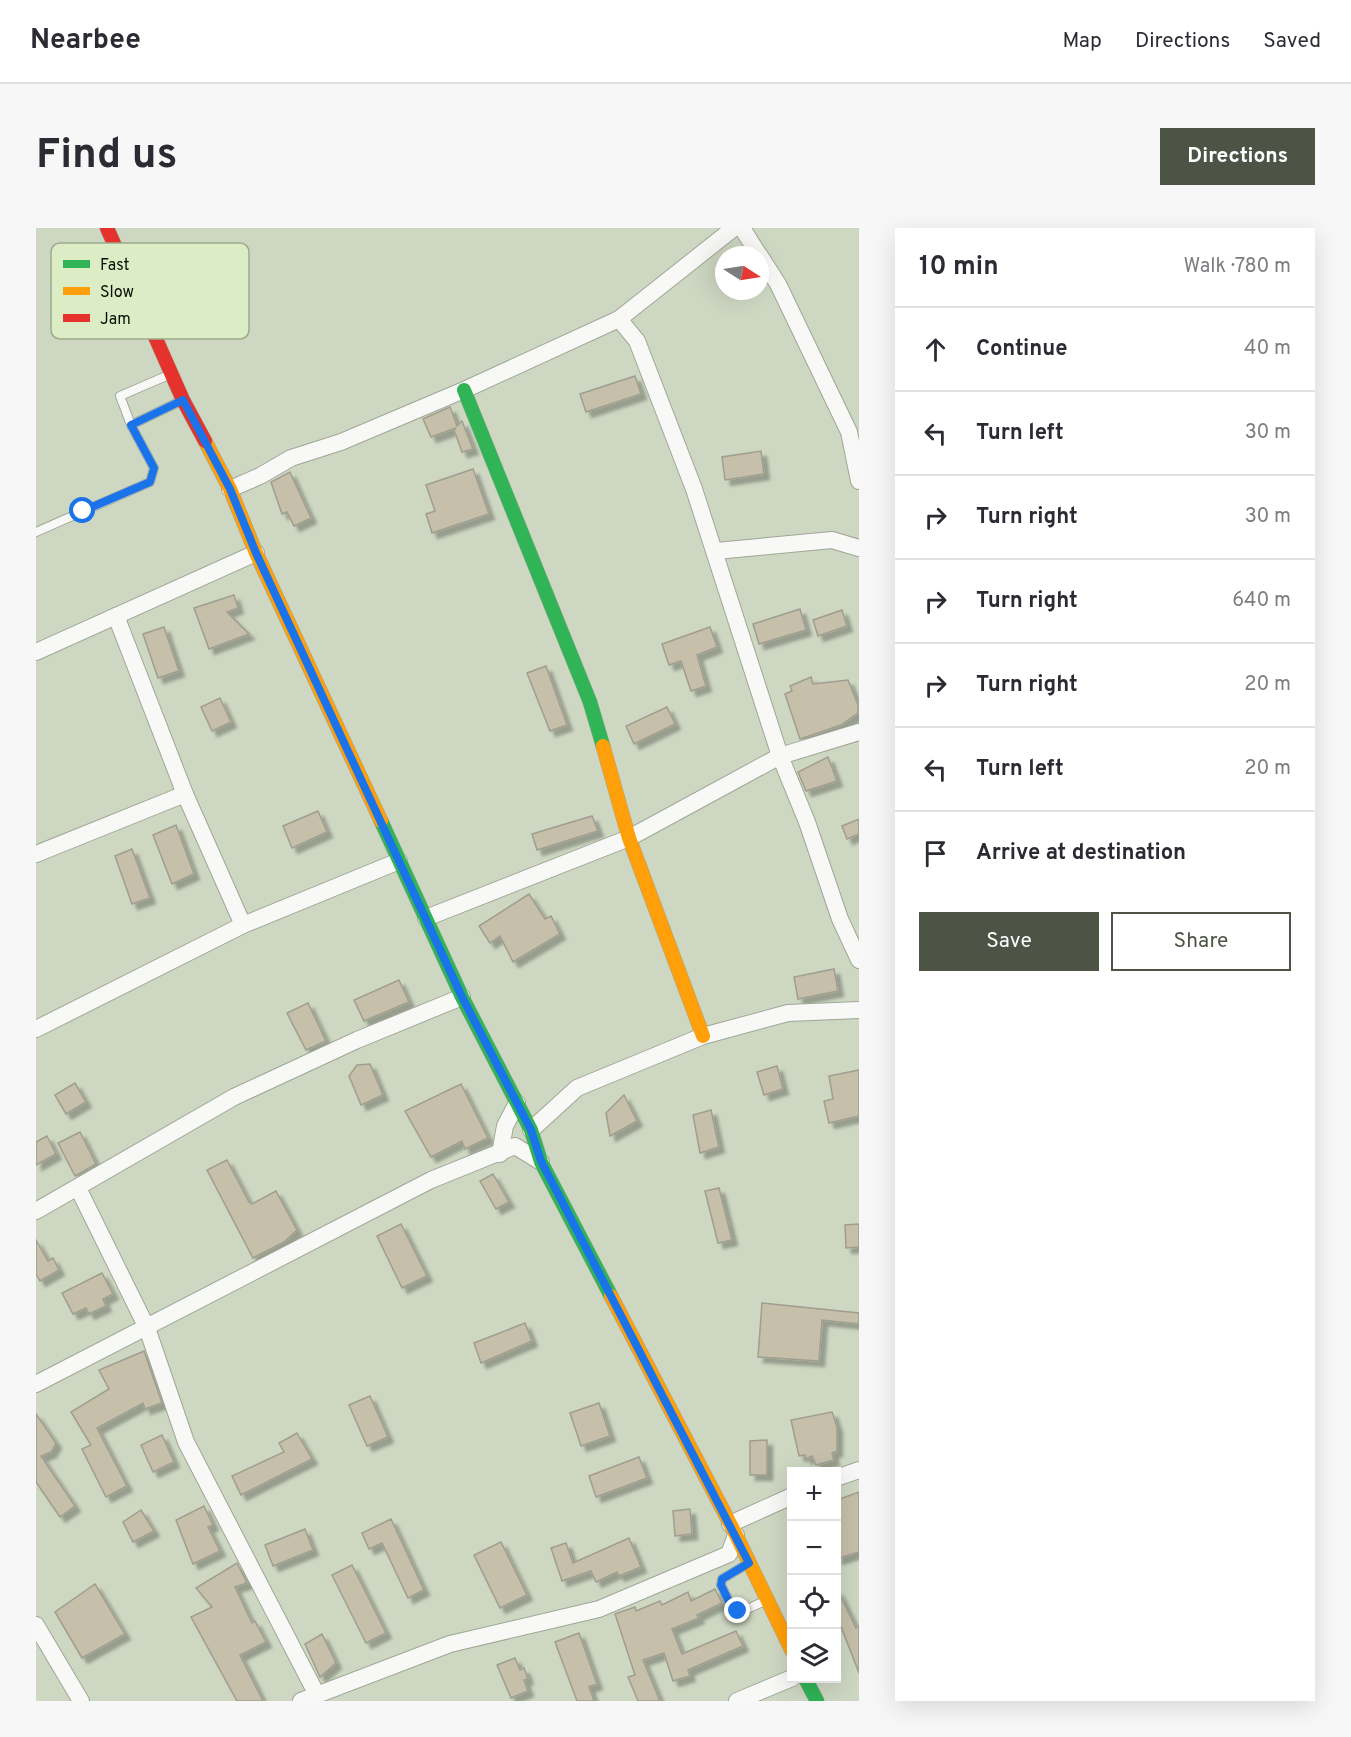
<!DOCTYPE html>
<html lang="en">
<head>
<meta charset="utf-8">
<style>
	body { margin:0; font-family:Overpass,sans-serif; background:#f7f7f7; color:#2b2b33 }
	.controls { position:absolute; right:18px; bottom:18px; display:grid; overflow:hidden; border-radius:0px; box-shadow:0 6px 24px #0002 }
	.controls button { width:54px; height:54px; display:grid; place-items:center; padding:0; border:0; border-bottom:2px solid #e1e1e2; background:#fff; color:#2b2b33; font:30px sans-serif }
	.compass { position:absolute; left:679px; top:18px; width:54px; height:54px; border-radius:50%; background:#fff; box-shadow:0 6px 24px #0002; rotate:102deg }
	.stop { position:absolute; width:18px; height:18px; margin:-14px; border:4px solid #1a73e8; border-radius:50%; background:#fff }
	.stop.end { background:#1a73e8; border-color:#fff; box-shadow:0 2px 6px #0008 }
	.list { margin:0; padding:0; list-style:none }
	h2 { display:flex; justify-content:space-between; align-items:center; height:78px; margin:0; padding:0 24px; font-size:26px }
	h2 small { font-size:20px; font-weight:400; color:#7c7c81 }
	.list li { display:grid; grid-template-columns:39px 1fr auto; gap:18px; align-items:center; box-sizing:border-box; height:84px; padding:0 24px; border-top:2px solid #e1e1e2 }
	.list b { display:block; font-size:22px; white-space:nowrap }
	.list em { font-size:20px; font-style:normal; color:#7c7c81 }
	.actions { display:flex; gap:12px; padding:18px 24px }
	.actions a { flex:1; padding:14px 0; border:2px solid #4d5446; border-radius:0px; text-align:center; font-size:21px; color:#4d5446 }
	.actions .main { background:#4d5446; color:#fff }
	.icon { flex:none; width:33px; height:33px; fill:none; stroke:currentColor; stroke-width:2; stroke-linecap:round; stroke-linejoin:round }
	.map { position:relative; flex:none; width:823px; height:1473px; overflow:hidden; border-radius:0px }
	header { display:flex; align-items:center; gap:36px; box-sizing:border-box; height:84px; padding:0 30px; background:#fff; border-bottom:2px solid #e1e1e2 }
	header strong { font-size:28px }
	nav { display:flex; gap:33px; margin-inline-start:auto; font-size:21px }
	.intro { display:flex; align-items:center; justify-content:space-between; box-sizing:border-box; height:144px; padding:0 36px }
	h1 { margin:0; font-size:42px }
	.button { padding:15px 27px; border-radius:0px; background:#4d5446; color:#fff; font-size:21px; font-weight:700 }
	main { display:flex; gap:36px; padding:0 36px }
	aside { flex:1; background:#fff; border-radius:0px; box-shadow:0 6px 24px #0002 }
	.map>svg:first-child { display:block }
	.building { fill:#c6bfaa; stroke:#9f9e8f; stroke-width:1.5; filter:url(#shadow) }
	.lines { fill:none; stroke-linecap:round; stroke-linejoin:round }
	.lane-casing { stroke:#9fa796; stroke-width:10 }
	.street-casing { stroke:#9fa796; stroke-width:18 }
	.fast-casing { stroke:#9fa796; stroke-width:15 }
	.slow-casing { stroke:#9fa796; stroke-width:15 }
	.jam-casing { stroke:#9fa796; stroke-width:15 }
	.lane { stroke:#f8f9f6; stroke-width:8 }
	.street { stroke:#f8f9f6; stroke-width:16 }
	.fast { stroke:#30b455; stroke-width:14 }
	.slow { stroke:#ff9f0a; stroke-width:14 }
	.jam { stroke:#e5322d; stroke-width:14 }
	.route { stroke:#1a73e8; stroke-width:8 }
	.key { fill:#dcedc6; stroke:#9caa8c; stroke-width:1.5 }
	.key-label { font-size:16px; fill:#080d03 }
</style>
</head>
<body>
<header>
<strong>Nearbee</strong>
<nav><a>Map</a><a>Directions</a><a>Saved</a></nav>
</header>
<div class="intro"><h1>Find us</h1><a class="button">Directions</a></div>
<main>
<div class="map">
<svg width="823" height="1473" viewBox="0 0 823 1473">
	<defs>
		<filter id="shadow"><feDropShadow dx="5.5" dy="5.5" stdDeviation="1.5" flood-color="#0004"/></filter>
	</defs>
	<rect width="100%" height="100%" fill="#ced7c2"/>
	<g class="building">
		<path d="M 599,148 L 605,166 L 550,184 L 544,166 Z"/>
		<path d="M 414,179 L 421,198 L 426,193 L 437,221 L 426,224 L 418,202 L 420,200 L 395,209 L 387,191 Z"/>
		<path d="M 725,223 L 728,246 L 689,252 L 686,229 Z"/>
		<path d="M 437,241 L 453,286 L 396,305 L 390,286 L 399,283 L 390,257 Z"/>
		<path d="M 254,244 L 275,290 L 258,298 L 251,284 L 246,286 L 235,254 Z"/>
		<path d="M 198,367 L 202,380 L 191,384 L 213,406 L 173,421 L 158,380 Z"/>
		<path d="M 764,381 L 770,402 L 723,416 L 717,396 Z"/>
		<path d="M 806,382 L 811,398 L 782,408 L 777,392 Z"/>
		<path d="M 128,399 L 143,443 L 122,450 L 107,406 Z"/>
		<path d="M 674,399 L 681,419 L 661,427 L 670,458 L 655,463 L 645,433 L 633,437 L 626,416 Z"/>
		<path d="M 510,438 L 531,497 L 514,503 L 491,445 Z"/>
		<path d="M 775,449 L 777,456 L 812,452 L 822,477 L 822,485 L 805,497 L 764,511 L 749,466 L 756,463 L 754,458 Z"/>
		<path d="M 184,470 L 195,494 L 176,503 L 165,479 Z"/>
		<path d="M 631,479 L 639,496 L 598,516 L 590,498 Z"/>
		<path d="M 792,529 L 801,553 L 770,563 L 762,544 Z"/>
		<path d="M 282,583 L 291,604 L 256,620 L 247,598 Z"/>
		<path d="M 556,588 L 562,603 L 501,622 L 496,606 Z"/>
		<path d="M 823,591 L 823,606 L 811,611 L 806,598 Z"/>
		<path d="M 140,597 L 158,646 L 136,656 L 117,607 Z"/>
		<path d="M 96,621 L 114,670 L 96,676 L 79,628 Z"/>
		<path d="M 493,666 L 509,691 L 515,688 L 524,706 L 477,734 L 464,708 L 454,715 L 443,698 Z"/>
		<path d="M 798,741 L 802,763 L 762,771 L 758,749 Z"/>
		<path d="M 363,752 L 373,774 L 328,793 L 318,772 Z"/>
		<path d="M 272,775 L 290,813 L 270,822 L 251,785 Z"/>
		<path d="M 334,836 L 347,867 L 325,877 L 313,848 L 321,837 Z"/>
		<path d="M 741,838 L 747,861 L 728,867 L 721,844 Z"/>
		<path d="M 823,842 L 823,888 L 793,895 L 788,873 L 797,871 L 793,848 Z"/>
		<path d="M 39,855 L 50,874 L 30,886 L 19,867 Z"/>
		<path d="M 425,856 L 452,910 L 429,921 L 426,913 L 395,929 L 369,883 Z"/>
		<path d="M 588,867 L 601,893 L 574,908 L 570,885 Z"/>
		<path d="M 675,882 L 683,919 L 664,925 L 657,887 Z"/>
		<path d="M 44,904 L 60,936 L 39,948 L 22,915 Z"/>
		<path d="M 11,908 L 20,926 L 0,937 L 0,914 Z"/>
		<path d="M 191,932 L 213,974 L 216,976 L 240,963 L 261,1002 L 248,1014 L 217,1030 L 171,942 Z"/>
		<path d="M 457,946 L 473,974 L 460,981 L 444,953 Z"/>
		<path d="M 683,960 L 696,1012 L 682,1015 L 669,963 Z"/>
		<path d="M 365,996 L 391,1048 L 366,1060 L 341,1008 Z"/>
		<path d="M 823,996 L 823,1019 L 810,1020 L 809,997 Z"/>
		<path d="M 0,1012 L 12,1033 L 17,1030 L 23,1042 L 4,1053 L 0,1046 Z"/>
		<path d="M 66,1045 L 77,1066 L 67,1071 L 70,1078 L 53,1086 L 50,1080 L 37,1086 L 26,1065 Z"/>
		<path d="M 726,1075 L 823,1085 L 823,1096 L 786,1092 L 783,1133 L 722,1129 Z"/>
		<path d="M 489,1095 L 496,1113 L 445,1135 L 438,1115 Z"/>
		<path d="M 108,1123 L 126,1175 L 109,1181 L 107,1175 L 61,1200 L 91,1258 L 70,1269 L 46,1221 L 55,1217 L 35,1184 L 73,1161 L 63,1142 Z"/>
		<path d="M 334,1168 L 352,1209 L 331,1218 L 313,1177 Z"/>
		<path d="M 563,1175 L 574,1208 L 545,1218 L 534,1185 Z"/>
		<path d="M 796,1184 L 801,1199 L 801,1223 L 796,1225 L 798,1232 L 780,1237 L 776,1228 L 770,1231 L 769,1227 L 763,1228 L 755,1192 Z"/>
		<path d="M 0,1186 L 20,1215 L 15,1224 L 5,1228 L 39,1278 L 24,1289 L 0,1254 Z"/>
		<path d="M 261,1205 L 276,1231 L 205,1267 L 196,1248 L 248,1224 L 243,1215 Z"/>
		<path d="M 126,1207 L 138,1234 L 117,1244 L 105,1217 Z"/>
		<path d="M 731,1212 L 731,1247 L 714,1247 L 714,1213 Z"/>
		<path d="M 603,1229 L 611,1250 L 560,1269 L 553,1248 Z"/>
		<path d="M 823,1264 L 823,1324 L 801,1331 L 801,1272 Z"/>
		<path d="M 168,1278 L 177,1297 L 172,1299 L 184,1323 L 157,1336 L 140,1292 Z"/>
		<path d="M 654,1281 L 656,1306 L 639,1308 L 637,1283 Z"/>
		<path d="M 105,1282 L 118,1303 L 97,1314 L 87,1294 Z"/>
		<path d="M 355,1291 L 388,1362 L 372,1370 L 346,1315 L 333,1321 L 326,1305 Z"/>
		<path d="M 269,1301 L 277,1322 L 237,1338 L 229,1317 Z"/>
		<path d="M 593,1310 L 605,1339 L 583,1348 L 581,1344 L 560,1354 L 555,1343 L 526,1353 L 515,1320 L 530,1315 L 537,1335 Z"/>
		<path d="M 465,1314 L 491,1367 L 464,1380 L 438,1327 Z"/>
		<path d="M 201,1335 L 211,1355 L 199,1359 L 216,1395 L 219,1393 L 230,1414 L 204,1427 L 227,1473 L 201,1473 L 155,1389 L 176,1379 L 160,1360 Z"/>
		<path d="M 316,1337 L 350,1405 L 330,1415 L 296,1347 Z"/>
		<path d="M 59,1356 L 89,1406 L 46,1430 L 19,1384 Z"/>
		<path d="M 679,1361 L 686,1375 L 661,1387 L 663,1390 L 636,1401 L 646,1426 L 700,1403 L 707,1418 L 652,1442 L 654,1448 L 637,1453 L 628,1425 L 607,1432 L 624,1473 L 602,1473 L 592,1449 L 599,1447 L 579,1386 L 599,1379 L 600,1383 L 624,1373 L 626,1377 L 652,1364 L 655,1373 Z"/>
		<path d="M 801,1361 L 820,1400 L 823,1398 L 823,1445 L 804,1396 L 801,1397 Z"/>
		<path d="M 543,1405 L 561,1456 L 553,1459 L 558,1473 L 541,1473 L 519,1414 Z"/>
		<path d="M 286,1406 L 300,1435 L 284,1449 L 269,1416 Z"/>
		<path d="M 479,1430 L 484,1442 L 488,1440 L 492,1451 L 488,1452 L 492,1463 L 475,1470 L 461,1437 Z"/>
	</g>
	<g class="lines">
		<defs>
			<g id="lane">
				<path d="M 95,197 L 147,172"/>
				<path d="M 0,304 L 114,254 L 118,240 L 95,197 L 84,168 L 135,146"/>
				<path d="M 713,1335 L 686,1351 L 685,1357 L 697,1382 L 709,1382 L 731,1372"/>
			</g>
			<g id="street">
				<path d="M 706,0 L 723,27"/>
				<path d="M 724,28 L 742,56 L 813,204 L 823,253"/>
				<path d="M 583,91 L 601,113 L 658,261 L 744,528 L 771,594 L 804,691 L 823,732"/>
				<path d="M 194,261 L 224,248 L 255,230 L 305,214 L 428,162 L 583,91 L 698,0"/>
				<path d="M 680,323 L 796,312 L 823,320"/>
				<path d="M 80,388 L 149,566 L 207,697"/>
				<path d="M 0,424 L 220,325"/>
				<path d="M 0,626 L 149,566"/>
				<path d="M 390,690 L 593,610 L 744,528 L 823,504"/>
				<path d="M 0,801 L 207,697 L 363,633"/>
				<path d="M 495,902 L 541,860 L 667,808 L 752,785 L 823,782"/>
				<path d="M 464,926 L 469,898 L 481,875"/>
				<path d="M 42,960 L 111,1100 L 150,1214 L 280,1465"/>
				<path d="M 0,983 L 198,869 L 321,812 L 426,769"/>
				<path d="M 0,1156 L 395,952 L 479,918 L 505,934"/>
				<path d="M 800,1250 L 823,1242"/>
				<path d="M 694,1296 L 756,1268"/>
				<path d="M 0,1397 L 45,1473"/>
				<path d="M 265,1473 L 414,1416 L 563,1381 L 693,1326 L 700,1307"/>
				<path d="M 701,1473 L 756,1450"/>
			</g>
			<g id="fast">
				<path d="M 428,162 L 554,474 L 567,518"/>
				<path d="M 345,593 L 426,769 L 495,902 L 505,934 L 575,1068"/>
				<path d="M 769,1450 L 781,1473"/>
			</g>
			<g id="slow">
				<path d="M 169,213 L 194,261 L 220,325 L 345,593"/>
				<path d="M 567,518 L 593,610 L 667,808"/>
				<path d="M 575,1068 L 700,1307 L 756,1423"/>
			</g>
			<path id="jam" d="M 71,0 L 147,172 L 169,213"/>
		</defs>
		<use href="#lane" class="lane-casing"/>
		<use href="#street" class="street-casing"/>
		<use href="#fast" class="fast-casing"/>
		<use href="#slow" class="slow-casing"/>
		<use href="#jam" class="jam-casing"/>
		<use href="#lane" class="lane"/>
		<use href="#street" class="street"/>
		<use href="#fast" class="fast"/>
		<use href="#slow" class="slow"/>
		<use href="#jam" class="jam"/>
	</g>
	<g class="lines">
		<path class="route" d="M 47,283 L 114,254 L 118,240 L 95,197 L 147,172 L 194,261 L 220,325 L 426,769 L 495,902 L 505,933 L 713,1335 L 686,1351 L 685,1357 L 697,1382 L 702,1383"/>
	</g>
	<rect x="15" y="15" width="198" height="96" rx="9" class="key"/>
	<rect x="27" y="32" width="27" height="8" fill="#30b455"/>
	<rect x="27" y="59" width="27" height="8" fill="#ff9f0a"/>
	<rect x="27" y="86" width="27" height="8" fill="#e5322d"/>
	<g class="key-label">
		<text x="64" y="42">Fast</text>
		<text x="64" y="69">Slow</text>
		<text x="64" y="96">Jam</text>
	</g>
</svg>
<div class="controls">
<button>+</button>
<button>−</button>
<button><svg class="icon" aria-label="locate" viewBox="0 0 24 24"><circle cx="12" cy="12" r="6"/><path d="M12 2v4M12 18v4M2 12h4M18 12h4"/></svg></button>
<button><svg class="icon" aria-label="layers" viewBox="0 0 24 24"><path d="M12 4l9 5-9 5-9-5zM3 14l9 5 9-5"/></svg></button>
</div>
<svg class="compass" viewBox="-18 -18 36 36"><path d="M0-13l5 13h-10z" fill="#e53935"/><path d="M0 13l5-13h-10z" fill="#7c7c81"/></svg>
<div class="stop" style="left:47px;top:283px"></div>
<div class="stop end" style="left:702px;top:1383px"></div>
</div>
<aside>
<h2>10 min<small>Walk · 780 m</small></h2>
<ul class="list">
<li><svg class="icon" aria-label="ahead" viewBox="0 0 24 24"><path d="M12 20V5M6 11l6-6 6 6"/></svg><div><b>Continue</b></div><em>40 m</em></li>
<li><svg class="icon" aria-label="left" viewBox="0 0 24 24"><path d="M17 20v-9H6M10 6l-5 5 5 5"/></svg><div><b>Turn left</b></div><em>30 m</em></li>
<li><svg class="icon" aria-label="right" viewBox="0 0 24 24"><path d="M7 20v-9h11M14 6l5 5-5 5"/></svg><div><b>Turn right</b></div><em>30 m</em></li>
<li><svg class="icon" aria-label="right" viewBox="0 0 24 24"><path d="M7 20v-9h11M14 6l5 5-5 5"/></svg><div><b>Turn right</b></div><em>640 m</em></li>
<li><svg class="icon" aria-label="right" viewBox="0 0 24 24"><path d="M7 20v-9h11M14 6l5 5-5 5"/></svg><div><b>Turn right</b></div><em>20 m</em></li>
<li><svg class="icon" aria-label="left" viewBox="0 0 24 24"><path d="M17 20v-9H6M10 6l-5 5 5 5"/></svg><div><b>Turn left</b></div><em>20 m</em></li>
<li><svg class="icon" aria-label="arrive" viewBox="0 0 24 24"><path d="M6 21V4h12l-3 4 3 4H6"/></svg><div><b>Arrive at destination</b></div></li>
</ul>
<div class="actions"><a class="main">Save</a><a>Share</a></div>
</aside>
</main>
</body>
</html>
